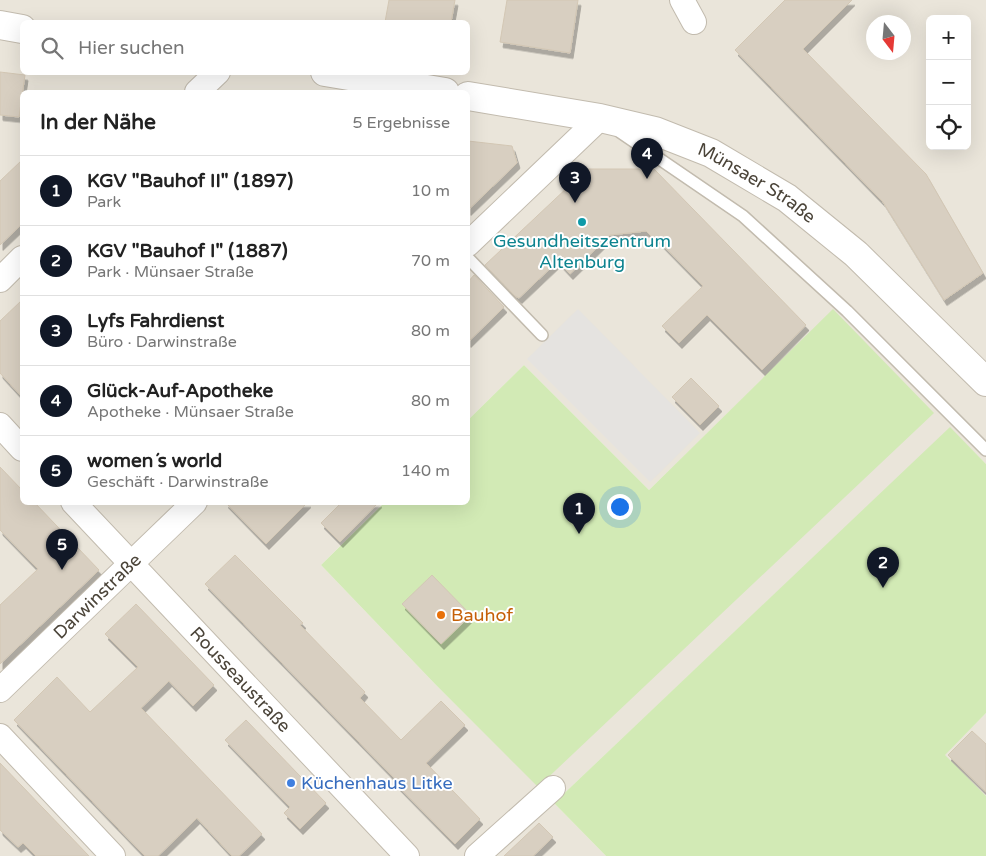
<!DOCTYPE html>
<html lang="de">
<head>
<meta charset="utf-8">
<style>
	body { margin:0; font-family:"Varela Round",sans-serif; background:#f2f2f2; color:#222 }
	.controls { position:absolute; right:15px; top:15px; display:grid; overflow:hidden; border-radius:8px; box-shadow:0 5px 20px #0002 }
	.controls button { width:45px; height:45px; display:grid; place-items:center; padding:0; border:0; border-bottom:1px solid #e0e0e0; background:#fff; color:#222; font:25px sans-serif }
	.compass { position:absolute; left:866px; top:15px; width:45px; height:45px; border-radius:50%; background:#fff; box-shadow:0 5px 20px #0002; rotate:164deg }
	.you { position:absolute; left:619px; top:506px; width:18px; height:18px; margin:-12px; border:4px solid #fff; border-radius:50%; background:#1a73e8; box-shadow:0 0 0 8px #1a73e833 }
	.badge { display:grid; place-items:center; width:32px; height:32px; border-radius:50%; background:#111827; color:#fff; font-size:16px; font-weight:700 }
	.pin { position:absolute; translate:-50% -41px; filter:drop-shadow(0 1px 2px #0008) }
	.pin::after { content:''; position:absolute; top:26px; width:18px; height:15px; background:inherit; clip-path:polygon(0 0,100% 0,50% 100%) }
	.list { margin:0; padding:0; list-style:none }
	h2 { display:flex; justify-content:space-between; align-items:center; height:65px; margin:0; padding:0 20px; font-size:21px }
	h2 small { font-size:16px; font-weight:400; color:#767676 }
	.list li { display:grid; grid-template-columns:32px 1fr auto; gap:15px; align-items:center; box-sizing:border-box; height:70px; padding:0 20px; border-top:1px solid #e0e0e0 }
	.list b { display:block; font-size:19px; white-space:nowrap }
	.list p { margin:0; font-size:16px; white-space:nowrap; color:#767676 }
	.list em { font-size:16px; font-style:normal; color:#767676 }
	.icon { flex:none; width:28px; height:28px; fill:none; stroke:currentColor; stroke-width:2; stroke-linecap:round; stroke-linejoin:round }
	.map { position:relative; flex:none; width:986px; height:856px; overflow:hidden }
	.search { position:absolute; background:#fff; box-shadow:0 5px 20px #0002; left:20px; top:20px; width:450px; height:55px; display:flex; align-items:center; gap:12px; box-sizing:border-box; padding:0 18px; border-radius:8px; color:#767676; font-size:19px }
	.panel { position:absolute; background:#fff; box-shadow:0 5px 20px #0002; left:20px; top:90px; width:450px; height:415px; border-radius:8px }
	.map>svg:first-child { display:block }
	.residential { fill:#eae5da; fill-rule:evenodd }
	.green { fill:#d2eab5 }
	.parking { fill:#e5e3e0 }
	.building { fill:#d8cfc1; stroke:#d3c7b4; filter:url(#shadow) }
	.lines { fill:none; stroke-linecap:round; stroke-linejoin:round }
	.service-casing { stroke:#c2bbae; stroke-width:14 }
	.minor-casing { stroke:#c2bbae; stroke-width:26 }
	.tertiary-casing { stroke:#c2bbae; stroke-width:30 }
	.service { stroke:#fff; stroke-width:11 }
	.minor { stroke:#fff; stroke-width:24 }
	.tertiary { stroke:#fff; stroke-width:28 }
	.culture-dot { fill:#0f9aa8; stroke:#fff; stroke-width:2 }
	.food-dot { fill:#e8710a; stroke:#fff; stroke-width:2 }
	.shop-dot { fill:#3f7fe0; stroke:#fff; stroke-width:2 }
	.labels { text-anchor:middle; dominant-baseline:central; stroke-width:4; stroke-linejoin:round; paint-order:stroke }
	.street-label { font-size:18px; fill:#4b4439; stroke:#fff }
	.culture-label { font-size:18px; fill:#0d838f; stroke:#fff }
	.food-label { font-size:18px; fill:#c56008; stroke:#fff; text-anchor:start }
	.shop-label { font-size:18px; fill:#366cbe; stroke:#fff; text-anchor:start }
</style>
</head>
<body>
<div class="map">
<svg width="986" height="856" viewBox="0 0 986 856">
	<defs>
		<filter id="shadow"><feDropShadow dx="3" dy="5.5" stdDeviation="0" flood-color="#0004"/></filter>
	</defs>
	<rect width="100%" height="100%" fill="#f6f3ec"/>
	<g class="residential">
		<path d="M 0,0 L 986,0 L 986,464 L 950,428 L 554,803 L 606,856 L 0,856 ZM 930,19 L 967,19 L 967,146 L 930,146 ZM 22,22 L 468,22 L 468,72 L 22,72 ZM 874,22 L 904,22 L 904,52 L 874,52 ZM 22,92 L 468,92 L 468,420 L 524,365 L 649,490 L 833,310 L 538,786 L 435,684 L 321,565 L 384,502 L 22,502 Z"/>
		<path d="M 986,713 L 986,796 L 944,755 Z"/>
	</g>
	<g class="green">
		<path d="M 833,309 L 934,413 L 538,787 L 435,684 L 321,565 L 384,503 L 468,502 L 468,420 L 524,365 L 649,490 Z"/>
		<path d="M 950,427 L 986,464 L 986,713 L 945,755 L 986,796 L 986,856 L 606,856 L 554,803 Z"/>
	</g>
	<path class="parking" d="M 578,309 L 700,433 L 650,482 L 527,359 Z"/>
	<g class="building">
		<path d="M 389,0 L 455,0 L 451,22 L 385,22 Z"/>
		<path d="M 507,0 L 578,0 L 570,53 L 500,42 Z"/>
		<path d="M 785,0 L 852,0 L 803,49 L 926,174 L 983,273 L 944,300 L 883,202 L 735,50 Z"/>
		<path d="M 0,72 L 25,75 L 19,117 L 0,115 Z"/>
		<path d="M 468,141 L 512,146 L 517,163 L 468,210 Z"/>
		<path d="M 22,160 L 22,224 L 0,245 L 0,181 Z"/>
		<path d="M 587,169 L 654,169 L 806,325 L 762,370 L 707,315 L 679,343 L 662,326 L 703,286 L 655,237 L 653,238 L 646,231 L 610,235 L 570,274 L 558,261 L 519,298 L 515,296 L 485,265 Z"/>
		<path d="M 474,275 L 504,307 L 468,342 L 468,282 Z"/>
		<path d="M 22,300 L 22,397 L 0,373 L 0,321 Z"/>
		<path d="M 691,378 L 719,406 L 700,425 L 672,397 Z"/>
		<path d="M 0,467 L 22,490 L 22,502 L 34,502 L 99,570 L 0,664 L 0,605 L 38,569 L 0,530 Z"/>
		<path d="M 225,502 L 308,502 L 266,544 Z"/>
		<path d="M 342,502 L 379,502 L 340,542 L 321,523 Z"/>
		<path d="M 235,555 L 303,623 L 300,625 L 365,692 L 360,698 L 401,740 L 441,701 L 465,725 L 426,763 L 480,819 L 455,844 L 397,785 L 399,783 L 205,584 Z"/>
		<path d="M 432,575 L 471,615 L 441,644 L 402,604 Z"/>
		<path d="M 136,604 L 214,685 L 193,706 L 169,681 L 141,708 L 262,834 L 239,856 L 232,856 L 197,818 L 158,856 L 145,856 L 14,720 L 57,677 L 90,712 L 138,667 L 105,634 Z"/>
		<path d="M 246,720 L 326,803 L 300,829 L 284,813 L 290,807 L 225,740 Z"/>
		<path d="M 972,731 L 986,744 L 986,792 L 948,755 Z"/>
		<path d="M 0,763 L 43,808 L 89,856 L 36,856 L 23,843 L 18,847 L 0,830 Z"/>
		<path d="M 539,823 L 553,837 L 533,856 L 504,856 Z"/>
	</g>
	<g class="lines">
		<defs>
			<g id="service">
				<path d="M 620,132 L 743,216 L 847,311 L 986,450"/>
				<path d="M 468,258 L 542,335"/>
			</g>
			<g id="minor">
				<path d="M 682,0 L 694,22"/>
				<path d="M 197,92 L 218,72"/>
				<path d="M 468,244 L 600,118"/>
				<path d="M 0,280 L 22,258"/>
				<path d="M 0,425 L 22,449"/>
				<path id="s1" d="M 73,502 L 407,856"/>
				<path id="s2" d="M 0,690 L 195,502"/>
				<path d="M 0,736 L 113,856"/>
				<path d="M 477,856 L 553,788"/>
			</g>
			<g id="tertiary">
				<path d="M 0,25 L 22,29"/>
				<path d="M 325,72 L 445,92"/>
				<path id="s3" d="M 468,96 L 600,118 L 655,131 L 711,153 L 787,198 L 856,254 L 986,382"/>
			</g>
		</defs>
		<use href="#service" class="service-casing"/>
		<use href="#minor" class="minor-casing"/>
		<use href="#tertiary" class="tertiary-casing"/>
		<use href="#service" class="service"/>
		<use href="#minor" class="minor"/>
		<use href="#tertiary" class="tertiary"/>
	</g>
	<circle class="culture-dot" cx="582" cy="222" r="5"/>
	<circle class="food-dot" cx="441" cy="615" r="5"/>
	<circle class="shop-dot" cx="291" cy="783" r="5"/>
	<g class="labels">
		<g class="street-label">
			<text stroke="none"><textPath href="#s3" startOffset="305">Münsaer Straße</textPath></text>
			<text stroke="none"><textPath href="#s2" startOffset="135">Darwinstraße</textPath></text>
			<text stroke="none"><textPath href="#s1" startOffset="244">Rousseaustraße</textPath></text>
		</g>
		<g class="culture-label">
			<text x="582" y="241">Gesundheitszentrum<tspan x="582" dy="21">Altenburg</tspan></text>
		</g>
		<g class="food-label">
			<text x="451" y="615">Bauhof</text>
		</g>
		<g class="shop-label">
			<text x="301" y="783">Küchenhaus Litke</text>
		</g>
	</g>
</svg>
<div class="controls">
<button>+</button>
<button>−</button>
<button><svg class="icon" aria-label="locate" viewBox="0 0 24 24"><circle cx="12" cy="12" r="6"/><path d="M12 2v4M12 18v4M2 12h4M18 12h4"/></svg></button>
</div>
<svg class="compass" viewBox="-18 -18 36 36"><path d="M0-13l5 13h-10z" fill="#e53935"/><path d="M0 13l5-13h-10z" fill="#767676"/></svg>
<div class="you"></div>
<div class="pin badge" style="left:579px;top:534px">1</div>
<div class="pin badge" style="left:883px;top:588px">2</div>
<div class="pin badge" style="left:575px;top:203px">3</div>
<div class="pin badge" style="left:647px;top:179px">4</div>
<div class="pin badge" style="left:62px;top:570px">5</div>
<div class="search"><svg class="icon" aria-label="search" viewBox="0 0 24 24"><circle cx="10" cy="10" r="6"/><path d="M15 15l6 6"/></svg>Hier suchen</div>
<section class="panel">
<h2>In der Nähe<small>5 Ergebnisse</small></h2>
<ul class="list">
<li><span class="badge">1</span><div><b>KGV &quot;Bauhof II&quot; (1897)</b><p>Park</p></div><em>10 m</em></li>
<li><span class="badge">2</span><div><b>KGV &quot;Bauhof I&quot; (1887)</b><p>Park · Münsaer Straße</p></div><em>70 m</em></li>
<li><span class="badge">3</span><div><b>Lyfs Fahrdienst</b><p>Büro · Darwinstraße</p></div><em>80 m</em></li>
<li><span class="badge">4</span><div><b>Glück-Auf-Apotheke</b><p>Apotheke · Münsaer Straße</p></div><em>80 m</em></li>
<li><span class="badge">5</span><div><b>women´s world</b><p>Geschäft · Darwinstraße</p></div><em>140 m</em></li>
</ul>
</section>
</div>
</body>
</html>
